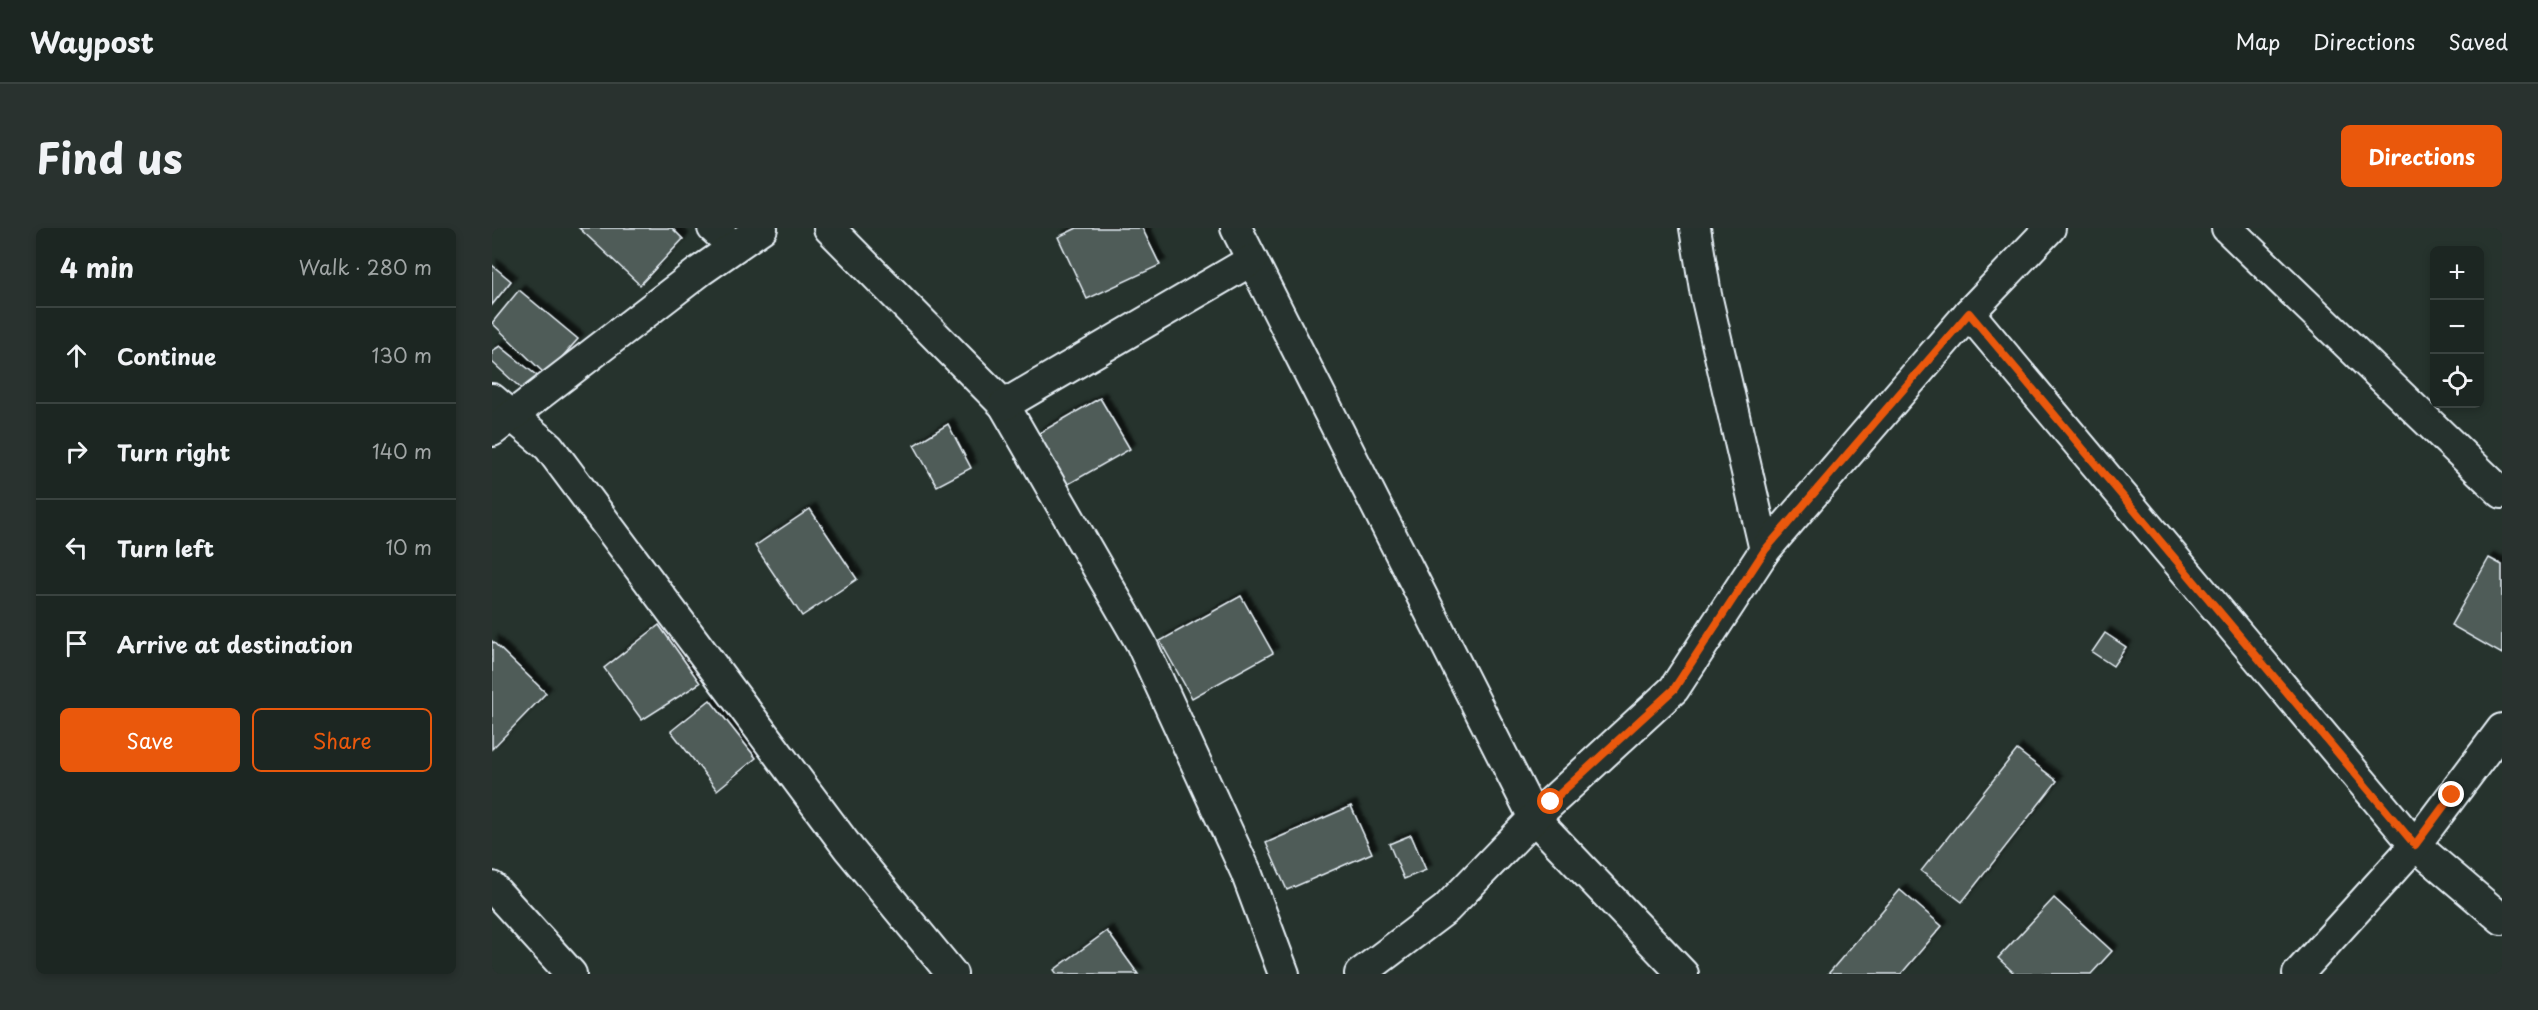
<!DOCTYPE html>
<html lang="en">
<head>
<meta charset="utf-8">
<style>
	body { margin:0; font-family:"Playpen Sans",sans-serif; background:#29322f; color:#f1f3f6 }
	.controls { position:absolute; right:18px; top:18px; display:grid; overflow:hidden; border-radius:9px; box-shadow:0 3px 9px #0003 }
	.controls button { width:54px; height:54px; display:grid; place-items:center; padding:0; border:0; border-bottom:2px solid #3a4340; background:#1c2622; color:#f1f3f6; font:30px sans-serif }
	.stop { position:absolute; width:18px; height:18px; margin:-14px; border:4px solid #ea580c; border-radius:50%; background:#fff }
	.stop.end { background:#ea580c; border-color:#fff; box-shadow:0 2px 6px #0008 }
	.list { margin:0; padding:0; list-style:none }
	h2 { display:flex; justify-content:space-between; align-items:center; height:78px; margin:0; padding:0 24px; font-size:26px }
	h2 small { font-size:20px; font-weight:400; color:#a0a5a5 }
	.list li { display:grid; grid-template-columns:39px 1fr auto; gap:18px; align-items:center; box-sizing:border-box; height:96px; padding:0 24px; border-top:2px solid #3a4340 }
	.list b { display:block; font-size:22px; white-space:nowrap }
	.list em { font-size:20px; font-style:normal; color:#a0a5a5 }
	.actions { display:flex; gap:12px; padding:18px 24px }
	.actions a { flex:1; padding:14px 0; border:2px solid #ea580c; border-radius:9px; text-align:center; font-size:21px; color:#ea580c }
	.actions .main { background:#ea580c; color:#fff }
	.icon { flex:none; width:33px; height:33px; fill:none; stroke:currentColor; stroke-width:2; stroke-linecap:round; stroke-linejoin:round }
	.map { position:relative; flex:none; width:2010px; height:746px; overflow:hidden; border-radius:9px }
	header { display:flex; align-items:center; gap:36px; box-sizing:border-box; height:84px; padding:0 30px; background:#1c2622; border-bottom:2px solid #3a4340 }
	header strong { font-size:28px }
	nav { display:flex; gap:33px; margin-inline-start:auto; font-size:21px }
	.intro { display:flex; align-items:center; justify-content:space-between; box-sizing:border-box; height:144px; padding:0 36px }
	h1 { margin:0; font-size:42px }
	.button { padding:15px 27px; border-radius:9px; background:#ea580c; color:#fff; font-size:21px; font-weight:700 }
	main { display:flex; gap:36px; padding:0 36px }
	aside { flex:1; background:#1c2622; border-radius:9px; box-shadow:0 3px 9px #0003 }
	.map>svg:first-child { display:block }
	.building { fill:#505c59; stroke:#e8f1f8; stroke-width:1.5; filter:url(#shadow) }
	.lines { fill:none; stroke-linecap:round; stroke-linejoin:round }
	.minor-casing { stroke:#e8f1f8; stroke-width:34 }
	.minor { stroke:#26332d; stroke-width:30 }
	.route { stroke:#ea580c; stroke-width:8 }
</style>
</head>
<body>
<header>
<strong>Waypost</strong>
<nav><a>Map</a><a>Directions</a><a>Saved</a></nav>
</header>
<div class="intro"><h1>Find us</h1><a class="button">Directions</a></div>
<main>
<aside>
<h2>4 min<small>Walk · 280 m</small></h2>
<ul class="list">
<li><svg class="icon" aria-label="ahead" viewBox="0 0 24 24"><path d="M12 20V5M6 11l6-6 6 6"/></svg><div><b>Continue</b></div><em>130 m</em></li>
<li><svg class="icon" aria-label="right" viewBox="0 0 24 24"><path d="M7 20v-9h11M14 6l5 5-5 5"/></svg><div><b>Turn right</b></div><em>140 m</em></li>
<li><svg class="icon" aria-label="left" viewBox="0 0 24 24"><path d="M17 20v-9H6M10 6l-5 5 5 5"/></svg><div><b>Turn left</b></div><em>10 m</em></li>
<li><svg class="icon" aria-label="arrive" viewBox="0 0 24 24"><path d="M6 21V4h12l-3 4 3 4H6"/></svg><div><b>Arrive at destination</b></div></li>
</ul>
<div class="actions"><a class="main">Save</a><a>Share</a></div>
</aside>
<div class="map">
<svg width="2010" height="746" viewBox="0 0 2010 746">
	<defs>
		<filter id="shadow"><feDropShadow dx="5.5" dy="-5.5" stdDeviation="1.5" flood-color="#0009"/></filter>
	</defs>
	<rect width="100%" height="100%" fill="#26332d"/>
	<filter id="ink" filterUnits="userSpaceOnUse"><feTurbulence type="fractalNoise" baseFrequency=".0167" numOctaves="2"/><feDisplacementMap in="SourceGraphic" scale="12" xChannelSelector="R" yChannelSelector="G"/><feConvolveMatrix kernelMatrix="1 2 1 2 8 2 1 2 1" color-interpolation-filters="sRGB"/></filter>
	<g filter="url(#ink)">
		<g class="building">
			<path d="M 87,0 L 180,0 L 191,11 L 148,57 Z"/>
			<path d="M 585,0 L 650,0 L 668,37 L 595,71 L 566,9 Z"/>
			<path d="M 0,37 L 19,53 L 0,77 Z"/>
			<path d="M 27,62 L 86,111 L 54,147 L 0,95 Z"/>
			<path d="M 8,118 L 49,151 L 34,165 L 0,134 L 0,123 Z"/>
			<path d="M 608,170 L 638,221 L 573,258 L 544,207 Z"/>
			<path d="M 456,196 L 479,240 L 445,258 L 422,217 Z"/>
			<path d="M 318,281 L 365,351 L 310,388 L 263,318 Z"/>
			<path d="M 1997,330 L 2010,337 L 2010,426 L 1959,397 Z"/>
			<path d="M 749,368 L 781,425 L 700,470 L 668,413 Z"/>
			<path d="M 167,397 L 208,455 L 150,492 L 112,440 Z"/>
			<path d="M 1613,405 L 1634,419 L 1621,438 L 1600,424 Z"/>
			<path d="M 0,413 L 54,465 L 0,521 Z"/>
			<path d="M 218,472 L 264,530 L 225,562 L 179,503 Z"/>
			<path d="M 1525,522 L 1565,553 L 1470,674 L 1429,643 Z"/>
			<path d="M 859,578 L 880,625 L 795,662 L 774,615 Z"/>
			<path d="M 919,607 L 934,642 L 912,651 L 897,616 Z"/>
			<path d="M 1408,662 L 1450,698 L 1409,746 L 1336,746 Z"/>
			<path d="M 1562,670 L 1620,723 L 1599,746 L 1523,746 L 1506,730 Z"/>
			<path d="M 615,703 L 646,746 L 565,746 L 562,742 Z"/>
		</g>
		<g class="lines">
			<defs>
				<g id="minor">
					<path d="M 221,0 L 242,19"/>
					<path d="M 337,0 L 512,177 L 649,415 L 754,644 L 792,746"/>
					<path d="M 744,0 L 1042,590 L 1191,746"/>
					<path d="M 1203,0 L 1214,67 L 1273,322"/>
					<path d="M 1735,0 L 2010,265"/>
					<path d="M 1477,85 L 1923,617 L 2010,691"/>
					<path d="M 0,171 L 57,219 L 357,621 L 460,746"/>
					<path d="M 512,177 L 760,32"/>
					<path d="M 0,203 L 208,43 L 270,0"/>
					<path d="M 0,659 L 79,746"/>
					<path d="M 868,746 L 954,681 L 1042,590 L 1182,461 L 1273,322 L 1477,85 L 1558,0"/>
					<path d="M 1806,746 L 1923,617 L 2010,501"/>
				</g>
			</defs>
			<use href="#minor" class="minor-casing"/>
			<use href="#minor" class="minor"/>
		</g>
	</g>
	<g class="lines" filter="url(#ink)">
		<path class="route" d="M 1059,574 L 1182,461 L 1273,322 L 1477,85 L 1923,617 L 1960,567"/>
	</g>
</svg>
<div class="controls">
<button>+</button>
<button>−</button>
<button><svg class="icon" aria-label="locate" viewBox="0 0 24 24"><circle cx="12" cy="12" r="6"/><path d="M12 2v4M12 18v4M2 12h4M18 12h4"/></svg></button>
</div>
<div class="stop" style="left:1059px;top:574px"></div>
<div class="stop end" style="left:1960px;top:567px"></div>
</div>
</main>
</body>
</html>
